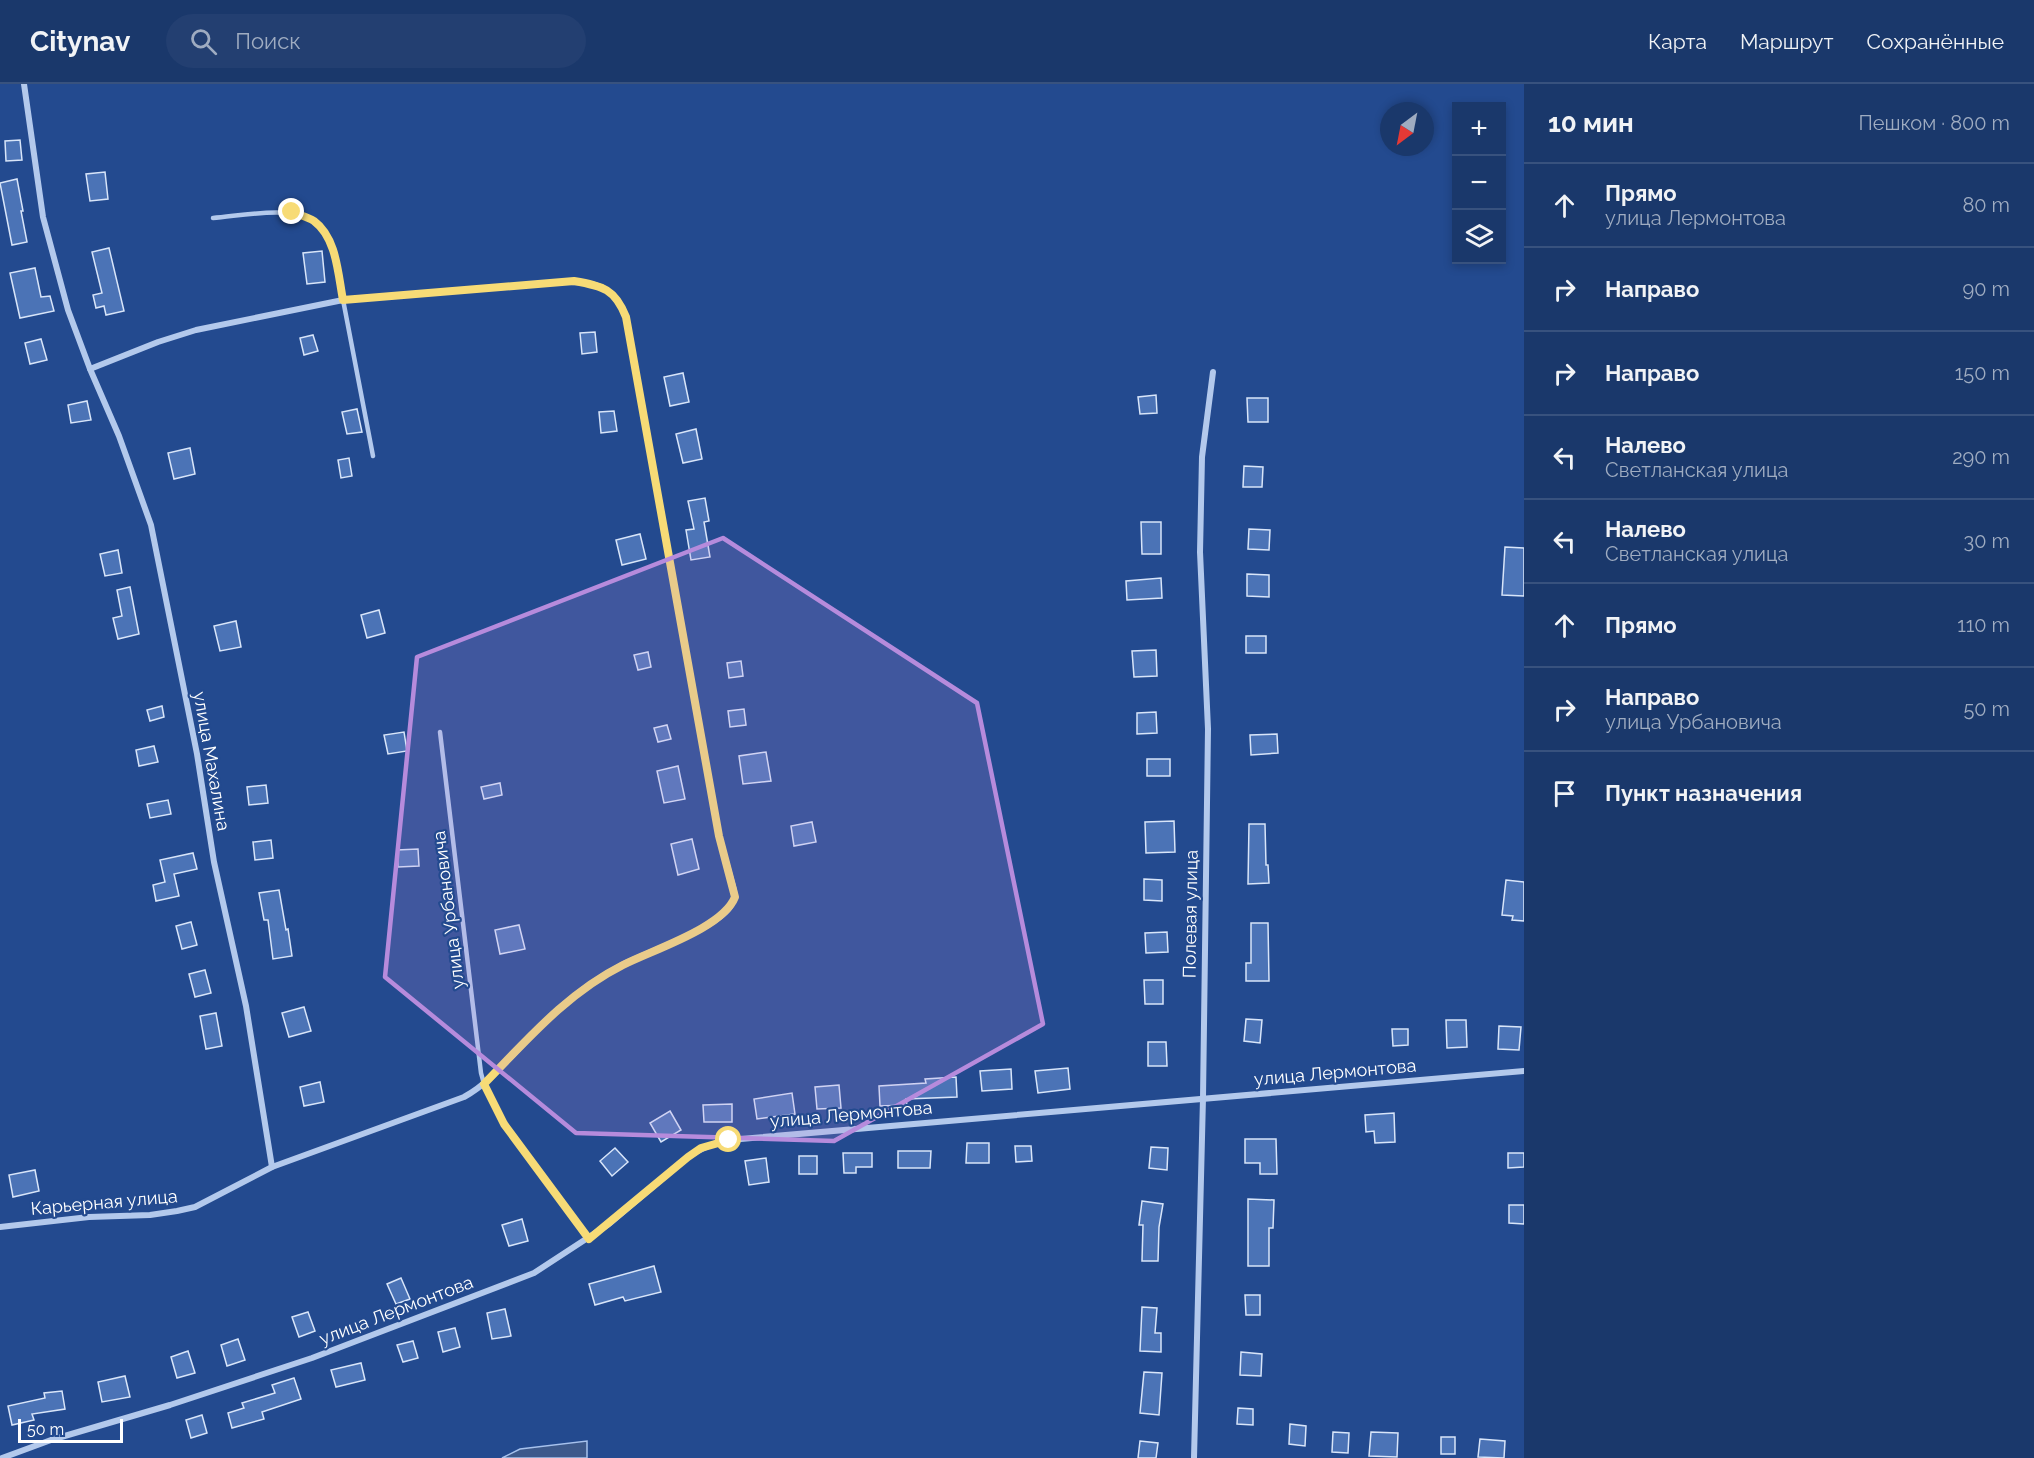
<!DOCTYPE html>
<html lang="ru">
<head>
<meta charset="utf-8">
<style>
	body { margin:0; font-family:Raleway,sans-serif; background:#233f71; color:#f1f3f6 }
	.controls { position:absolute; right:18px; top:18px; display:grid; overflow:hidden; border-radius:0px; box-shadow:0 3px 9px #0003 }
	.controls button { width:54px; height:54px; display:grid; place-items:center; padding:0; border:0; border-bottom:2px solid #38527e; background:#1a386b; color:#f1f3f6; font:30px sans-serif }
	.compass { position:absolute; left:1380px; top:18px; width:54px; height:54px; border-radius:50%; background:#1a386b; box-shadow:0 3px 9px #0003; rotate:212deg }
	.scale { position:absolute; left:18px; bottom:15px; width:105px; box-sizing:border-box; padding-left:6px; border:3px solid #fff; border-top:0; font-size:16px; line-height:21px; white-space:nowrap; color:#fff; -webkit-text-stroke:4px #234a8f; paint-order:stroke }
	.stop { position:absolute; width:18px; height:18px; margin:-14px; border:4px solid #f7db76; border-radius:50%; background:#fff }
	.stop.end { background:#f7db76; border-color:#fff; box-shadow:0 2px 6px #0008 }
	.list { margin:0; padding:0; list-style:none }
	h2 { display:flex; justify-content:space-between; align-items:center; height:78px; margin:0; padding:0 24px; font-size:26px }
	h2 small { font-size:20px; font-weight:400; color:#9facc1 }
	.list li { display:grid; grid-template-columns:39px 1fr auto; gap:18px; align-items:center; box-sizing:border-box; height:84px; padding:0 24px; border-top:2px solid #38527e }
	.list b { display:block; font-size:22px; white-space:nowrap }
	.list p { margin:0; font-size:20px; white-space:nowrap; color:#9facc1 }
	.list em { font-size:20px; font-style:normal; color:#9facc1 }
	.icon { flex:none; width:33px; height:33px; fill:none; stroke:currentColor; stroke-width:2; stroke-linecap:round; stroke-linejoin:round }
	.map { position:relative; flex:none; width:1524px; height:1374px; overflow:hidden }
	header { display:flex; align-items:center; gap:36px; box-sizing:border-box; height:84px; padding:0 30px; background:#1a386b; border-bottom:2px solid #38527e }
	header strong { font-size:28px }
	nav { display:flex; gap:33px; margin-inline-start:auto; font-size:21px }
	.search { width:420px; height:54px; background:#233f71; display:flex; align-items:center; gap:15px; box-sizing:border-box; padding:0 21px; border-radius:33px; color:#9facc1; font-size:22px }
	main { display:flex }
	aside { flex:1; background:#1a386b }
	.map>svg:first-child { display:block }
	.water { fill:#3d598b; stroke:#a7c2ed; stroke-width:1.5 }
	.building { fill:#4b73b6; stroke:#d8e5f9; stroke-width:1.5 }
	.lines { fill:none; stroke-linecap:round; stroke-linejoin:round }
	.lane { stroke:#b3c9ec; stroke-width:4.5 }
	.street { stroke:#b3c9ec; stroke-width:6 }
	.route { stroke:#f7db76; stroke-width:8 }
	.marked { fill:#b68bdc; fill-opacity:0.2; stroke:#b68bdc; stroke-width:4.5; stroke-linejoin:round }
	.labels { text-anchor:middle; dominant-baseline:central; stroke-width:4.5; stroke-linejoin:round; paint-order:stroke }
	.street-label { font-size:18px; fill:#fff; stroke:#234a8f }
</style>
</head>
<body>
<header>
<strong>Citynav</strong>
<div class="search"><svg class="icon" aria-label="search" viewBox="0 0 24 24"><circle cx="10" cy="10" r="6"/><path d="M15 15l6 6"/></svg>Поиск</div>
<nav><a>Карта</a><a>Маршрут</a><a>Сохранённые</a></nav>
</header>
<main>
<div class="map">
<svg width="1524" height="1374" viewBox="0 0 1524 1374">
	<rect width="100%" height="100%" fill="#234a8f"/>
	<path class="water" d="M 587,1357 L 587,1374 L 502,1374 L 520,1365 Z"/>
	<g class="building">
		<path d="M 20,56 L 22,76 L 6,77 L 5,57 Z"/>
		<path d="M 105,88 L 108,115 L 90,117 L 86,90 Z"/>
		<path d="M 17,95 L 23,127 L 21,127 L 27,158 L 12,161 L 0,99 Z"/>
		<path d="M 109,164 L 124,227 L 106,231 L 104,222 L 96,224 L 93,211 L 102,209 L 92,168 Z"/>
		<path d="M 322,167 L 325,198 L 307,200 L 303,169 Z"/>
		<path d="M 35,184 L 41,213 L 50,212 L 54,227 L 20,234 L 10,189 Z"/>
		<path d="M 595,248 L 597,268 L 582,270 L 580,249 Z"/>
		<path d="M 313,251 L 318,267 L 304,271 L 300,254 Z"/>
		<path d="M 41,255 L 47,276 L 30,280 L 25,259 Z"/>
		<path d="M 683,289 L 689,318 L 670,322 L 664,293 Z"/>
		<path d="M 1156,311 L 1157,329 L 1140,330 L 1138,313 Z"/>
		<path d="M 1247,314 L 1268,314 L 1268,338 L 1248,338 Z"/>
		<path d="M 87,317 L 91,336 L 71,339 L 68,321 Z"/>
		<path d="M 357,325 L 362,348 L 347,350 L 342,328 Z"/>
		<path d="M 614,327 L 617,347 L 601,349 L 599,328 Z"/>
		<path d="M 696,345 L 702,375 L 683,379 L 676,350 Z"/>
		<path d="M 190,364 L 195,390 L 174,395 L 168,369 Z"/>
		<path d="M 349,374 L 352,392 L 341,394 L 338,376 Z"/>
		<path d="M 1244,382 L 1263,383 L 1262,403 L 1243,403 Z"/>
		<path d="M 705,414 L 709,437 L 704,438 L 710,473 L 691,476 L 686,446 L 694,445 L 688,417 Z"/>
		<path d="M 1141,438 L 1161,438 L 1161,470 L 1142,470 Z"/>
		<path d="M 1249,445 L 1270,446 L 1269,466 L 1248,465 Z"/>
		<path d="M 640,450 L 646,475 L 622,481 L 616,456 Z"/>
		<path d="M 1505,463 L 1524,464 L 1524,512 L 1502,511 Z"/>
		<path d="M 118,466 L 122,489 L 105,492 L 100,470 Z"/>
		<path d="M 1247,490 L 1269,491 L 1269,513 L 1247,512 Z"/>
		<path d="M 1161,494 L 1162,514 L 1127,516 L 1126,497 Z"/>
		<path d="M 130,503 L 139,550 L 118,555 L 113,534 L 122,532 L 117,506 Z"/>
		<path d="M 379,526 L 385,549 L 367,554 L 361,531 Z"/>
		<path d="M 236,537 L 241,563 L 220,567 L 214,542 Z"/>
		<rect x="1246" y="552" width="20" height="17"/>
		<path d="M 1156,566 L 1157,592 L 1134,593 L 1132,567 Z"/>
		<path d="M 648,568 L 651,583 L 638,586 L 634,571 Z"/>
		<path d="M 741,577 L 743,592 L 729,594 L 727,579 Z"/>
		<path d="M 162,622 L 164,633 L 150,637 L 147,626 Z"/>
		<path d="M 744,625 L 746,641 L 730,643 L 728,627 Z"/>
		<path d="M 1156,628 L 1157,649 L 1137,650 L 1137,629 Z"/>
		<path d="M 667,641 L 671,655 L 658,658 L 654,644 Z"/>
		<path d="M 404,648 L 407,667 L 388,670 L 384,651 Z"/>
		<path d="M 1277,650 L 1278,669 L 1251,671 L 1250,651 Z"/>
		<path d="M 154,662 L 158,678 L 139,682 L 136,666 Z"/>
		<path d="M 766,668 L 771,697 L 743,700 L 739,672 Z"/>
		<rect x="1147" y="675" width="23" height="17"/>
		<path d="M 678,682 L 685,715 L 664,719 L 657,687 Z"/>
		<path d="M 500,699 L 502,711 L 484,715 L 481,703 Z"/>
		<path d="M 266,701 L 268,719 L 249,721 L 247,703 Z"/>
		<path d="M 168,716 L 171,730 L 150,734 L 147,720 Z"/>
		<path d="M 1174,737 L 1175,768 L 1146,769 L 1145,738 Z"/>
		<path d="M 812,738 L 816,758 L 794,762 L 791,742 Z"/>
		<path d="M 1249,740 L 1265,740 L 1266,781 L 1268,781 L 1269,799 L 1248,800 Z"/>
		<path d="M 692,755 L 699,785 L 678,791 L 671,760 Z"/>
		<path d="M 271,756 L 273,774 L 255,776 L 253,758 Z"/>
		<path d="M 418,765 L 419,782 L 398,783 L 397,766 Z"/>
		<path d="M 193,769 L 197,785 L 174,790 L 179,812 L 156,817 L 153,801 L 165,798 L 160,776 Z"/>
		<path d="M 1144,795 L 1162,796 L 1162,817 L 1144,816 Z"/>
		<path d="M 1506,796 L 1524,798 L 1524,837 L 1512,836 L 1513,832 L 1502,831 Z"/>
		<path d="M 279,806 L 286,846 L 288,845 L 292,872 L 273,875 L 268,836 L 264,836 L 259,809 Z"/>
		<path d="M 191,838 L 197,861 L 182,865 L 176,842 Z"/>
		<path d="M 1251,839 L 1268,839 L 1269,897 L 1246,897 L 1246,879 L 1251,879 Z"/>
		<path d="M 519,841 L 525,865 L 500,870 L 495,846 Z"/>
		<path d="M 1167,848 L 1168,868 L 1146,869 L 1145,849 Z"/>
		<path d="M 205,886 L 211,909 L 195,913 L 189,890 Z"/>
		<path d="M 1144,896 L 1163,896 L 1163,920 L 1145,920 Z"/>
		<path d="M 304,923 L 311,947 L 289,953 L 282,929 Z"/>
		<path d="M 216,929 L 222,962 L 206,965 L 200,932 Z"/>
		<path d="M 1246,935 L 1262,936 L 1260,959 L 1244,957 Z"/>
		<path d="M 1446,936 L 1466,936 L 1467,963 L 1447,964 Z"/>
		<path d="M 1499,942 L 1521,943 L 1519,966 L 1498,965 Z"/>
		<path d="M 1392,945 L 1408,945 L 1408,961 L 1393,962 Z"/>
		<path d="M 1148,958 L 1166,958 L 1167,982 L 1148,982 Z"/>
		<path d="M 1068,984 L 1070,1005 L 1038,1009 L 1035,987 Z"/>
		<path d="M 1011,985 L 1012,1005 L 982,1007 L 980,987 Z"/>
		<path d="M 956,993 L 957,1013 L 906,1015 L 907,1021 L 880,1022 L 879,1002 L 926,999 L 925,995 Z"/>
		<path d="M 320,998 L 324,1018 L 304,1022 L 300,1003 Z"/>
		<path d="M 839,1001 L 841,1024 L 817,1025 L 815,1003 Z"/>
		<path d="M 792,1009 L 795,1030 L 757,1035 L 754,1015 Z"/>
		<path d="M 732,1020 L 732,1038 L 704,1038 L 703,1021 Z"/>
		<path d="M 670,1027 L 681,1046 L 661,1058 L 650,1039 Z"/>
		<path d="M 1394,1029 L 1395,1058 L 1375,1059 L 1374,1047 L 1366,1048 L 1365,1031 Z"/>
		<path d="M 1245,1055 L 1276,1055 L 1277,1090 L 1260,1090 L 1260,1079 L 1245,1079 Z"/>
		<path d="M 967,1059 L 989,1059 L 989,1079 L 966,1079 Z"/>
		<path d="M 1015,1062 L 1031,1062 L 1032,1077 L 1016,1078 Z"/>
		<path d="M 1151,1063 L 1168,1064 L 1167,1086 L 1149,1084 Z"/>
		<path d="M 615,1064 L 628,1078 L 612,1092 L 600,1077 Z"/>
		<path d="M 898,1067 L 931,1067 L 930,1084 L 898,1084 Z"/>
		<path d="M 843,1069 L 872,1069 L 872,1083 L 856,1083 L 856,1089 L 844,1089 Z"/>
		<path d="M 1508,1069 L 1524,1069 L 1524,1083 L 1508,1084 Z"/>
		<rect x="799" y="1072" width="18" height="18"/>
		<path d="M 766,1074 L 769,1098 L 749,1101 L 745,1077 Z"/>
		<path d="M 35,1086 L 39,1107 L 13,1113 L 9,1091 Z"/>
		<path d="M 1248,1115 L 1274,1116 L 1273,1144 L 1269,1144 L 1269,1182 L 1248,1182 Z"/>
		<path d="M 1142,1117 L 1163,1120 L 1159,1143 L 1158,1177 L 1142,1177 L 1143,1141 L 1139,1141 Z"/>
		<path d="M 1509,1121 L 1524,1121 L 1524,1140 L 1509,1139 Z"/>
		<path d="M 522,1135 L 528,1157 L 509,1162 L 502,1141 Z"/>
		<path d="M 654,1182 L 661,1208 L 625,1217 L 623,1213 L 595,1221 L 589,1200 Z"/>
		<path d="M 401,1194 L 410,1215 L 396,1220 L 387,1200 Z"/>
		<path d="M 1245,1211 L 1260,1211 L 1260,1231 L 1246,1231 Z"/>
		<path d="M 1142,1223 L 1157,1224 L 1155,1249 L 1161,1249 L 1161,1268 L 1140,1267 Z"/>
		<path d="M 505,1225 L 511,1252 L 492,1255 L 487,1229 Z"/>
		<path d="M 308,1228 L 315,1247 L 299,1253 L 292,1233 Z"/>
		<path d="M 455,1244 L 460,1263 L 443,1268 L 438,1248 Z"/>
		<path d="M 238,1255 L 245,1276 L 227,1282 L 221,1261 Z"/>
		<path d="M 413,1257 L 418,1274 L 403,1278 L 397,1261 Z"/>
		<path d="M 188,1267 L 195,1289 L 177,1294 L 171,1273 Z"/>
		<path d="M 1241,1268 L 1262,1270 L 1261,1292 L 1240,1291 Z"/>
		<path d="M 361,1279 L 365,1296 L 336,1303 L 331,1286 Z"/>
		<path d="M 1144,1288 L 1162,1289 L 1159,1331 L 1140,1329 Z"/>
		<path d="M 125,1292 L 130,1313 L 102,1318 L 98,1298 Z"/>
		<path d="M 294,1294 L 301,1315 L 262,1328 L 264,1335 L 232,1344 L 228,1329 L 244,1324 L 242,1319 L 275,1309 L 272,1301 Z"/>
		<path d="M 62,1307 L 65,1325 L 32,1330 L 34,1336 L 12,1341 L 8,1322 L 45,1314 L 44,1309 Z"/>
		<path d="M 1238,1324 L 1253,1325 L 1253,1341 L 1237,1340 Z"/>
		<path d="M 202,1331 L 207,1349 L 191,1354 L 186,1336 Z"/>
		<path d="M 1290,1340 L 1306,1342 L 1305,1362 L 1289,1360 Z"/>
		<path d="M 1333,1348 L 1349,1349 L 1348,1369 L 1332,1368 Z"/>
		<path d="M 1371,1348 L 1398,1349 L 1397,1373 L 1369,1372 Z"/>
		<rect x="1441" y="1353" width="14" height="17"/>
		<path d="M 1480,1355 L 1505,1357 L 1504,1374 L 1478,1373 Z"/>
		<path d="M 1140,1357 L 1158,1359 L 1156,1374 L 1138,1374 Z"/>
	</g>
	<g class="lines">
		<g class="lane">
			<path d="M 213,134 C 243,132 301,118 322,144 C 329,153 332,164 335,174 L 373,372"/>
			<path d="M 343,216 L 563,198"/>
			<path d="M 440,648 L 481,989 L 484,1000 L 504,1040 L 589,1155"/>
		</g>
		<g class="street">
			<path d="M 24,0 L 43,133 L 68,226 L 90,285 L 119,352 L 151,441 L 197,670 L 214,778 L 246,922 L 272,1083"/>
			<path d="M 90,285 L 158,258 L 196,246 L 343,216"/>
			<path d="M 0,1143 L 89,1133 L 150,1131 L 177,1127 L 195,1123 L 272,1083 L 464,1013 C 493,997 514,968 538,945 C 563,919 590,898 622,881 C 647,868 715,845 730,823 C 734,817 735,813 734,806 L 719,752 L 626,233 C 614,202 595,197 563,198"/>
			<path d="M 2,1374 L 51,1356 L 170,1321 L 312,1274 L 534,1189 L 609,1140 L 688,1073 C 701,1064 713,1059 729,1056 L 1524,987"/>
			<path d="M 1194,1374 L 1203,1014 L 1208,645 L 1200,468 L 1202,373 L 1213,288"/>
		</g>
	</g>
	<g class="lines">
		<path class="route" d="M 292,128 C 299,131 308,133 314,137 C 337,154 338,191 343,216 L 574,197 C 603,202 615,205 626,233 L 719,752 L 735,813 C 723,844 652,866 623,881 C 567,909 527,956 484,1000 L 504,1040 L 589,1155 L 688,1073 L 701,1064 L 729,1056"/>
	</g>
	<path class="marked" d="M 723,454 L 977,619 L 1043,940 L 834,1057 L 576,1049 L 385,893 L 417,573 Z"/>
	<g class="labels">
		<g class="street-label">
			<text transform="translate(212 677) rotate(80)">улица Махалина</text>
			<text transform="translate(448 826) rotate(-97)">улица Урбановича</text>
			<text transform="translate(1190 830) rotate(-89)">Полевая улица</text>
			<text transform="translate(1335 988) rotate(-5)">улица Лермонтова</text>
			<text transform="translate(851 1030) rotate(-5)">улица Лермонтова</text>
			<text transform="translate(104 1118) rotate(-5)">Карьерная улица</text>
			<text transform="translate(396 1226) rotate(-21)">улица Лермонтова</text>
		</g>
	</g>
</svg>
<div class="controls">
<button>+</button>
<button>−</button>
<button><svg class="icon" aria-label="layers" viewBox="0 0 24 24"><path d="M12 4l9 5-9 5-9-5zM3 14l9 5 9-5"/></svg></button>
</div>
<svg class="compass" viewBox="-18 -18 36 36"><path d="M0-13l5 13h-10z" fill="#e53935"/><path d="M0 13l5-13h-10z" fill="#9facc1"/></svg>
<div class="scale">50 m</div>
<div class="stop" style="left:729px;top:1056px"></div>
<div class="stop end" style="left:292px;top:128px"></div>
</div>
<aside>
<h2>10 мин<small>Пешком · 800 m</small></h2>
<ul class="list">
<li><svg class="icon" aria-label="ahead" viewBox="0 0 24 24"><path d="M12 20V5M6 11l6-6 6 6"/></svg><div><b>Прямо</b><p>улица Лермонтова</p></div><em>80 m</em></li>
<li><svg class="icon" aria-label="right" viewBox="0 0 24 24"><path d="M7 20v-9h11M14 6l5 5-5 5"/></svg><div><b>Направо</b></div><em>90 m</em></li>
<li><svg class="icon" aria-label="right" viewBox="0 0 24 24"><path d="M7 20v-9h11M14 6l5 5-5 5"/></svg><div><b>Направо</b></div><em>150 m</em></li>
<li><svg class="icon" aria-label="left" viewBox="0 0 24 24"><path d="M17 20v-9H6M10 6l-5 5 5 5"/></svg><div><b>Налево</b><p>Светланская улица</p></div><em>290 m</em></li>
<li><svg class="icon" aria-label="left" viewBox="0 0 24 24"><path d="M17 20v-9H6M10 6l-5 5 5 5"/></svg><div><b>Налево</b><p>Светланская улица</p></div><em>30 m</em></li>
<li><svg class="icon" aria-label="ahead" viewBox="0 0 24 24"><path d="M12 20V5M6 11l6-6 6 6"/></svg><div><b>Прямо</b></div><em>110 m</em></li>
<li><svg class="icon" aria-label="right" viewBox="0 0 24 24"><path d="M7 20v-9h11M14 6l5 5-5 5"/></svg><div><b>Направо</b><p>улица Урбановича</p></div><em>50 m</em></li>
<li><svg class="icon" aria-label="arrive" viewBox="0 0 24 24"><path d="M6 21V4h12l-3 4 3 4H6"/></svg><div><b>Пункт назначения</b></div></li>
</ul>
</aside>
</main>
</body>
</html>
